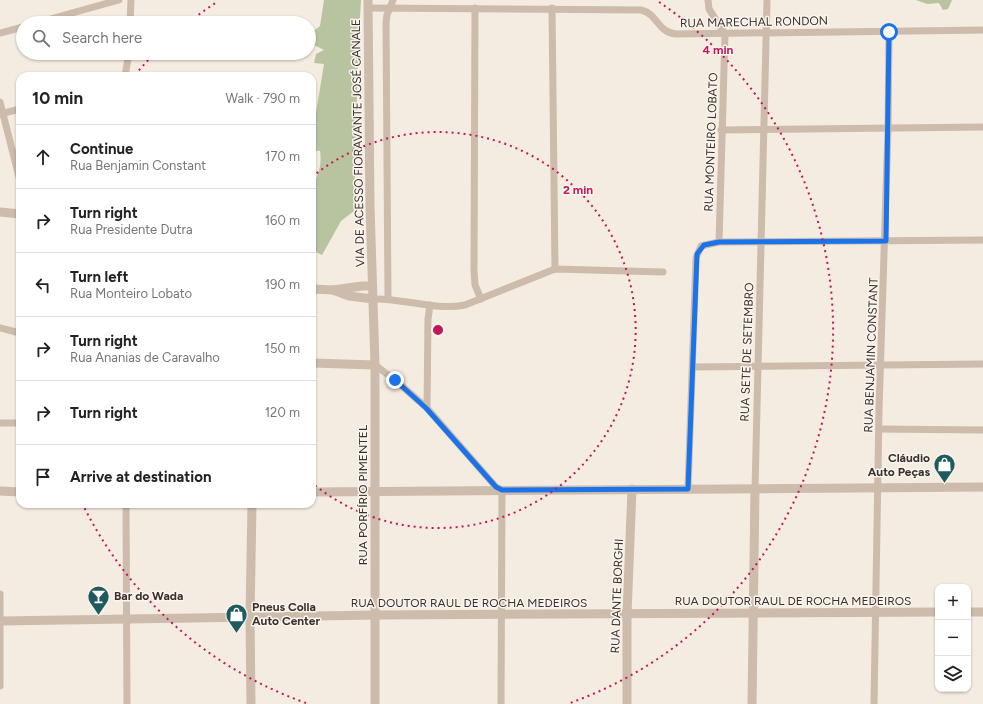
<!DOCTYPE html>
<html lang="en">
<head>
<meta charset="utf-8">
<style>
	body { margin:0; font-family:Figtree,sans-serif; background:#f6f6f6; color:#222 }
	.controls { position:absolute; right:12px; bottom:12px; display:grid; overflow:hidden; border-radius:8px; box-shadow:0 1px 3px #0004 }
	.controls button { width:36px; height:36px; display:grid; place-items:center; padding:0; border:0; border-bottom:1px solid #e0e0e0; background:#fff; color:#222; font:20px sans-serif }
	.stop { position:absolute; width:12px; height:12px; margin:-9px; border:3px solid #1a73e8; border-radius:50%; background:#fff }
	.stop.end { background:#1a73e8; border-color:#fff; box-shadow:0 1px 4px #0008 }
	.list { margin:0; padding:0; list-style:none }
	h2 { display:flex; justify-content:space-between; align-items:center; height:52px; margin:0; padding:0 16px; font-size:17px }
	h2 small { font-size:13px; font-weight:400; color:#767676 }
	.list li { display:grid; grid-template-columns:26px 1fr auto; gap:12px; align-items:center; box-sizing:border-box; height:64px; padding:0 16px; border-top:1px solid #e0e0e0 }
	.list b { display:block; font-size:15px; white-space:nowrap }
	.list p { margin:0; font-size:13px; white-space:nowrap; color:#767676 }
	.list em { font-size:13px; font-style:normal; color:#767676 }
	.icon { flex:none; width:22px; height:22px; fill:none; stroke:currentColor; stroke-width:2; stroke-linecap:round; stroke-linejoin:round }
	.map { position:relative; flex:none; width:983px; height:704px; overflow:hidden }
	.search { position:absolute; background:#fff; box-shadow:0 1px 3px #0004; left:16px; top:16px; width:300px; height:44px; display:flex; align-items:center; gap:10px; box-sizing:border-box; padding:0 14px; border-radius:22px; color:#767676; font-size:15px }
	.panel { position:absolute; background:#fff; box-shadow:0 1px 3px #0004; left:16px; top:72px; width:300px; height:436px; border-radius:12px }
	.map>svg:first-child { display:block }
	.green { fill:#b8c4a0 }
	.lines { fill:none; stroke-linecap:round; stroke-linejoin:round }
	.minor { stroke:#cdbbac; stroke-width:7 }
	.tertiary { stroke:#cdbbac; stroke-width:9 }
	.route { stroke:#1a73e8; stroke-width:5 }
	.ring { fill:none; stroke:#c2185b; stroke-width:2; stroke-dasharray:2 4 }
	.labels { text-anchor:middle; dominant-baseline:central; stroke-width:3; stroke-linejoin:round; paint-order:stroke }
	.street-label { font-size:12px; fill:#3b302b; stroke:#fbf5ee }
	.poi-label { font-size:12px; font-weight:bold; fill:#3b302b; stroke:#fbf5ee; text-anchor:start }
	.centre { fill:#c2185b; stroke:#fbf5ee; stroke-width:2 }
	.ring-label { font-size:12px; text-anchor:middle; font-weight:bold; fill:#c2185b; stroke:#fbf5ee; stroke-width:3; stroke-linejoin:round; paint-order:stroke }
</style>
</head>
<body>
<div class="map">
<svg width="983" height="704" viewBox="0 0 983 704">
	<rect width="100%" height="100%" fill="#f4ebe1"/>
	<g class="green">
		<path d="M 324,0 L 361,0 L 358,49 L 354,211 L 341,221 L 322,255 L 312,250 C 312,232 310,212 312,194 C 314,177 323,172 320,151 L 312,150 L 312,137 L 324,64 L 314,63 L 316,54 L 324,50 L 310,43 L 311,33 L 320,26 Z"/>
		<path d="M 916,0 L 952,0 L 948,9 L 943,10 L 939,3 L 927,4 Z"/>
	</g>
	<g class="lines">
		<g class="minor">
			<path d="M 708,0 L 709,9 L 725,34 L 719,242"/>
			<path d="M 368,8 L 641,10 C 658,14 657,32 676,34 L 983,30"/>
			<path d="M 475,8 L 474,270 L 475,285 L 481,299"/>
			<path d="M 552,8 L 555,269"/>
			<path d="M 36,23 L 119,0"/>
			<path d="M 130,23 L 131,0"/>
			<path d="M 0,33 L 23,27"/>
			<path d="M 125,76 L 129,53"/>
			<path d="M 0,102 L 20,181"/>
			<path d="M 0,114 L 20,109"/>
			<path d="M 721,130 L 983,127"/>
			<path d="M 388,298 L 386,23 L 387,15 L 393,0"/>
			<path d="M 373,299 C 404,298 435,311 465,305 L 555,269 L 663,272"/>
			<path d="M 0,328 L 20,333"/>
			<path d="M 375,365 L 395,380 L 427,408 L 496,487 L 502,490 L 501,704"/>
			<path d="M 694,367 L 983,364"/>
			<path d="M 427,408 L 428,319 L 430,305"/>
			<path d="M 0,423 L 20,423"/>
			<path d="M 879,429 L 983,430"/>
			<path d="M 688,489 L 696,258 L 701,246 L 719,242 L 983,240"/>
			<path d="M 755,489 L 767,0"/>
			<path d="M 126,504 L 127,704"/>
			<path d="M 0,594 L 0,686"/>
			<path d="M 874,704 L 879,410 L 888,129 L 889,32"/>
		</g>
		<g class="tertiary">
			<path d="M 368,0 L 370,206 L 375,365 L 375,704"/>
			<path d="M 0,212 L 20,214"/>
			<path d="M 312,289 L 333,290 L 349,296 L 373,299"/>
			<path d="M 333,290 L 362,286 L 372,286"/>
			<path d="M 312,363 L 375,365"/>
			<path d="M 0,491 L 20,492"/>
			<path d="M 312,492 L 983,487"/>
			<path d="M 968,612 L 983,612"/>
			<path d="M 0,621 L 376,615 L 938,612"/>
			<path d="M 251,704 L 250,618 L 252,504"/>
			<path d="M 627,704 L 627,614 L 632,489"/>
			<path d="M 752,704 L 755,489"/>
		</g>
	</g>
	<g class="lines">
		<path class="route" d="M 395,380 L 426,408 L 496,487 L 502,490 L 688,489 L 697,254 L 704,245 L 719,242 L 886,241 L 889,32"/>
	</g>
	<g class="ring">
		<path d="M312 177A198 198 0 1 1 312 483"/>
		<path d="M306 703A396 396 0 0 1 84 507M135 75A396 396 0 0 1 153 55M189 22A396 396 0 0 1 217 2M659 2A396 396 0 0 1 570 703"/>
	</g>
	<defs>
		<symbol id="shop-pin" viewBox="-11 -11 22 30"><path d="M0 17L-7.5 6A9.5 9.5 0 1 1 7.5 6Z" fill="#1f5a5e" stroke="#fbf5ee"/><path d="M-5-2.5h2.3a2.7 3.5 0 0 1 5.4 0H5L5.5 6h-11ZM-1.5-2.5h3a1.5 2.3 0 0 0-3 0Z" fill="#fff"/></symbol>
		<symbol id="bar-pin" viewBox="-11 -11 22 30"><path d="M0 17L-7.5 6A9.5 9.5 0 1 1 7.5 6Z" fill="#1f5a5e" stroke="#fbf5ee"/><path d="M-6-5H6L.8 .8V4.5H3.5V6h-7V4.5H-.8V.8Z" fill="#fff"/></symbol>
	</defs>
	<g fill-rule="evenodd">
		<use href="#shop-pin" x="932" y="452" width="25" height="34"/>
		<use href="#bar-pin" x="86" y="584" width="25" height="34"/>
		<use href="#shop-pin" x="224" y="602" width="25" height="34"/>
	</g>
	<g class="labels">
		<g class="street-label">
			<text transform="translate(754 22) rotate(-1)">RUA MARECHAL RONDON</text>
			<text transform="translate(711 142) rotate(-88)">RUA MONTEIRO LOBATO</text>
			<text transform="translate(358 143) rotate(-91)">VIA DE ACESSO FIORAVANTE JOSÉ CANALE</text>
			<text transform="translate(747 352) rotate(-88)">RUA SETE DE SETEMBRO</text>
			<text transform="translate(871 355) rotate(-88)">RUA BENJAMIN CONSTANT</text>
			<text transform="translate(363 495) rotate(-90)">RUA PORFÍRIO PIMENTEL</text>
			<text transform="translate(617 596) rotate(-88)">RUA DANTE BORGHI</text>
			<text x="793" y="601">RUA DOUTOR RAUL DE ROCHA MEDEIROS</text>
			<text x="469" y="603">RUA DOUTOR RAUL DE ROCHA MEDEIROS</text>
		</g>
		<g class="poi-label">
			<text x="930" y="458" text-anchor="end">Cláudio<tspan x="930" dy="14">Auto Peças</tspan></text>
			<text x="114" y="596">Bar do Wada</text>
			<text x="252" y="607">Pneus Colla<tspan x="252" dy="14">Auto Center</tspan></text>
		</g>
	</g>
	<circle cx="438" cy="330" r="6" class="centre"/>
	<g class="ring-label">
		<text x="718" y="54">4 min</text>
		<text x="578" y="194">2 min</text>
	</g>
</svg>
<div class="controls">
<button>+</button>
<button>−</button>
<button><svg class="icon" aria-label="layers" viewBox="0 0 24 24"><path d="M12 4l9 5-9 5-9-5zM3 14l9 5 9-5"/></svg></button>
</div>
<div class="stop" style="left:889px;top:32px"></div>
<div class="stop end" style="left:395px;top:380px"></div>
<div class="search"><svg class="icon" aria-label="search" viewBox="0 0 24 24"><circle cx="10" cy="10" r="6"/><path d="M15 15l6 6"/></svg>Search here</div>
<section class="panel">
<h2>10 min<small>Walk · 790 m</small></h2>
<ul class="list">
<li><svg class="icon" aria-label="ahead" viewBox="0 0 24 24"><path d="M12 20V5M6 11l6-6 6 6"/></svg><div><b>Continue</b><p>Rua Benjamin Constant</p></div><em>170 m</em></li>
<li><svg class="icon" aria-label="right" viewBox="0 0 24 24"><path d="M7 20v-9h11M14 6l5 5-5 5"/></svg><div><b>Turn right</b><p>Rua Presidente Dutra</p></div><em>160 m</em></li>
<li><svg class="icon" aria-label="left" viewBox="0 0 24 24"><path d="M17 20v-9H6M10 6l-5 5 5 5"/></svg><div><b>Turn left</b><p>Rua Monteiro Lobato</p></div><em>190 m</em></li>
<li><svg class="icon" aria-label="right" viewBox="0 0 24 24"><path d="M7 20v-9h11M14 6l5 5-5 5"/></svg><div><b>Turn right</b><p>Rua Ananias de Caravalho</p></div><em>150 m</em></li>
<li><svg class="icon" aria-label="right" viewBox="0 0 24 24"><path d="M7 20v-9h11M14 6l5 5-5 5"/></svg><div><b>Turn right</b></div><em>120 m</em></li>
<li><svg class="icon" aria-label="arrive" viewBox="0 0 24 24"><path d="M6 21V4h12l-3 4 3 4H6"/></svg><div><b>Arrive at destination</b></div></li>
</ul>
</section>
</div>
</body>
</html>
